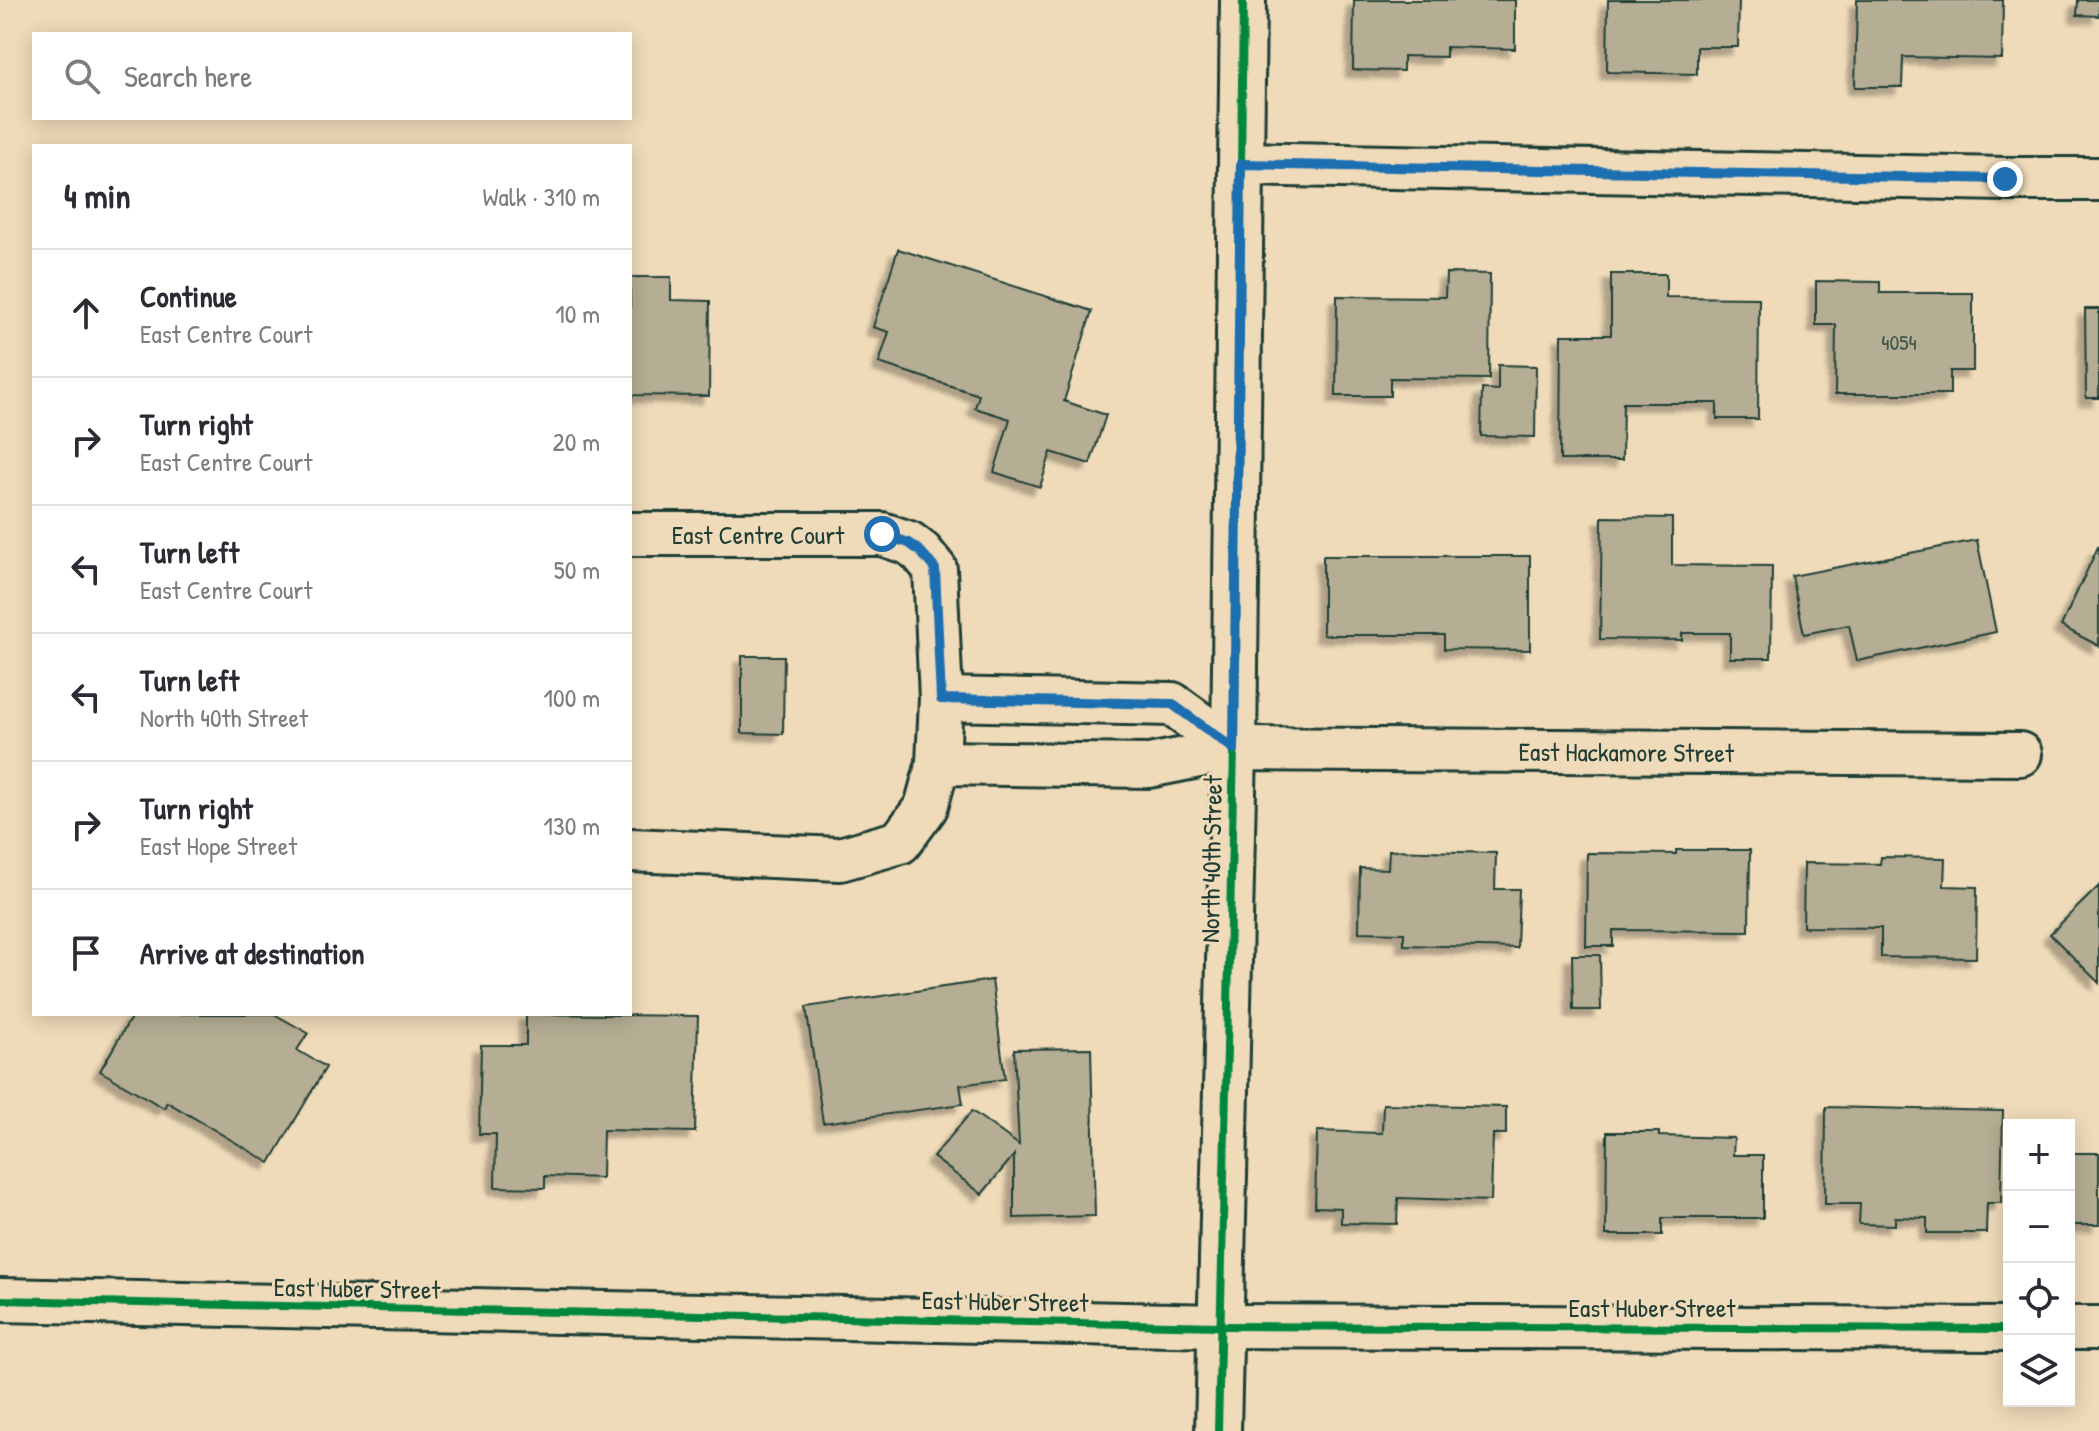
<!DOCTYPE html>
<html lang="en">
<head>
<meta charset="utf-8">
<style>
	body { margin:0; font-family:"Patrick Hand",sans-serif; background:#f7f7f7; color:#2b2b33 }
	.controls { position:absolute; right:24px; bottom:24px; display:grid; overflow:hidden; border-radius:0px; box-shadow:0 4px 20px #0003 }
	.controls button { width:72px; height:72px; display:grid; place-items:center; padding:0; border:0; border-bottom:2px solid #e1e1e2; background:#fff; color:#2b2b33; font:40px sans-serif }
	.stop { position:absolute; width:24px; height:24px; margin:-18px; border:6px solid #1f6fb2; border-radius:50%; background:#fff }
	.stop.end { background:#1f6fb2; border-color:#fff; box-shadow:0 2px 8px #0008 }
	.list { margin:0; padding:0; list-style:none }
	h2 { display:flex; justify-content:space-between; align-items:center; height:104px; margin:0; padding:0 32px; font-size:34px }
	h2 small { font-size:26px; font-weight:400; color:#7c7c81 }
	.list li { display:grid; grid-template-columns:52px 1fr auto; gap:24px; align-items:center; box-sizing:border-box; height:128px; padding:0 32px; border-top:2px solid #e1e1e2 }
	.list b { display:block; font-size:30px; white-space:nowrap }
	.list p { margin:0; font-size:26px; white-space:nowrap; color:#7c7c81 }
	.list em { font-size:26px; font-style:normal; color:#7c7c81 }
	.icon { flex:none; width:44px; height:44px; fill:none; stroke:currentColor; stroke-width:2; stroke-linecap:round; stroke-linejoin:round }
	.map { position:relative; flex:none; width:2099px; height:1431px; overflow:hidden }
	.search { position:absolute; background:#fff; box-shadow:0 4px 20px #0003; left:32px; top:32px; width:600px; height:88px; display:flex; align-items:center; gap:20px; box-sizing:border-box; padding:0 28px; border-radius:0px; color:#7c7c81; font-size:30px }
	.panel { position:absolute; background:#fff; box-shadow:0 4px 20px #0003; left:32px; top:144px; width:600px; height:872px; border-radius:0px }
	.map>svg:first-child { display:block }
	.building { fill:#b5ae94; stroke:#1f3d34; stroke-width:2; filter:url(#shadow) }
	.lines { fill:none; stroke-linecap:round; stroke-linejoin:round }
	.street-casing { stroke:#1f3d34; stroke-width:48 }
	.secondary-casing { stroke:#1f3d34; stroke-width:50 }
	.street { stroke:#efdbb9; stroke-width:42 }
	.secondary { stroke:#efdbb9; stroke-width:44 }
	.cycleway-casing { stroke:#efdbb9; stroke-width:13 }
	.cycleway { stroke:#00873e; stroke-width:8 }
	.route { stroke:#1f6fb2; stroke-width:10 }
	.labels { text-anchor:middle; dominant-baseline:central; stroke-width:6; stroke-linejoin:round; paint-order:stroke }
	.number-label { font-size:22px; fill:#44594c }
	.street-label { font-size:26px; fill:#1f3d34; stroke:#efdbb9 }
</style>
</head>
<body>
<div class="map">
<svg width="2099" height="1431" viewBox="0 0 2099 1431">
	<defs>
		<filter id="shadow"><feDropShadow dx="-7" dy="7" stdDeviation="2" flood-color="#0004"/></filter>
	</defs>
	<rect width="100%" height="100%" fill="#efdbb9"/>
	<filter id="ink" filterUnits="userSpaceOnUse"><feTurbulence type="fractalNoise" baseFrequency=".0125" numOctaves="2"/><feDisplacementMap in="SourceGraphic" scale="16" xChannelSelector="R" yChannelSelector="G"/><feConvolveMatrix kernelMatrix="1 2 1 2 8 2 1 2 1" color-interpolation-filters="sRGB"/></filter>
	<g filter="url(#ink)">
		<g class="building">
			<path d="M 1354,0 L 1515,0 L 1515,49 L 1446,47 L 1446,57 L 1403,56 L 1403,71 L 1353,70 Z"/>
			<path d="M 1608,0 L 1739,0 L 1738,47 L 1697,47 L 1697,74 L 1607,72 Z"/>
			<path d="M 1857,0 L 2003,0 L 2002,59 L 1903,57 L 1902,87 L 1855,87 Z"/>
			<path d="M 2078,0 L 2099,0 L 2099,16 L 2077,15 Z"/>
			<path d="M 898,249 L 1092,311 L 1064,401 L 1106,415 L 1090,464 L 1051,452 L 1040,487 L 994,472 L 1010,419 L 975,408 L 979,395 L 879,363 L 889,332 L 873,327 Z"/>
			<path d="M 1446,273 L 1490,274 L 1489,379 L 1390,378 L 1390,396 L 1336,396 L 1337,296 L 1445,297 Z"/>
			<path d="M 1611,274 L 1666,274 L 1666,297 L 1759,298 L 1758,419 L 1717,419 L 1717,403 L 1623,403 L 1622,460 L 1560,460 L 1561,335 L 1611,335 Z"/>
			<path d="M 630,277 L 671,277 L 671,300 L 710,301 L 709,396 L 630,395 Z"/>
			<path d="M 1816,281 L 1880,282 L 1880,293 L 1973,293 L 1973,371 L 1950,371 L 1950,394 L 1835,394 L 1836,325 L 1816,325 Z"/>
			<path d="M 2085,309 L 2099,309 L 2099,398 L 2086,398 Z"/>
			<path d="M 1498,365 L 1536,366 L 1535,437 L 1481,436 L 1482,389 L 1498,390 Z"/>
			<path d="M 1602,517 L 1672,518 L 1672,565 L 1772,566 L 1771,658 L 1730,658 L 1730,633 L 1682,633 L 1682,640 L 1600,639 Z"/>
			<path d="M 1977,540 L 1996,632 L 1857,661 L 1849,625 L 1804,634 L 1792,576 Z"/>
			<path d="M 2098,547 L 2099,548 L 2099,646 L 2061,626 Z"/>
			<path d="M 1323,556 L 1530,556 L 1530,650 L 1444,649 L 1444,635 L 1323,635 Z"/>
			<path d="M 742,656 L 784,656 L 783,734 L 742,733 Z"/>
			<path d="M 1389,850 L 1496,853 L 1495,889 L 1519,889 L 1517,948 L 1404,945 L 1404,933 L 1359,932 L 1360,868 L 1388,869 Z"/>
			<path d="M 1676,850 L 1750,850 L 1749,931 L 1613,930 L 1613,946 L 1586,946 L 1587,853 L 1676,854 Z"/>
			<path d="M 1881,857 L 1945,858 L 1944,886 L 1977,887 L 1976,958 L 1881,957 L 1881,928 L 1803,927 L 1804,863 L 1880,864 Z"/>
			<path d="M 2099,886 L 2099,983 L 2050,934 Z"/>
			<path d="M 1572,955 L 1600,955 L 1601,1010 L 1573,1010 Z"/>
			<path d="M 992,980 L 1005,1079 L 960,1085 L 963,1104 L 823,1123 L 806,1007 Z"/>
			<path d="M 133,1014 L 274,1014 L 308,1033 L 297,1050 L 326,1067 L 270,1163 L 167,1102 L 164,1108 L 100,1071 Z"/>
			<path d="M 526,1014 L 698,1016 L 695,1132 L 603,1130 L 602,1178 L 545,1176 L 545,1188 L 495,1187 L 496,1134 L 479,1134 L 481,1045 L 526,1045 Z"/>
			<path d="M 1091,1048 L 1095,1216 L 1014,1218 L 1014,1155 L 982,1194 L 933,1157 L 972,1111 L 1019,1145 L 1014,1049 Z"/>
			<path d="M 1383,1104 L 1506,1107 L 1506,1134 L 1493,1134 L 1491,1201 L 1398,1198 L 1397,1224 L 1341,1223 L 1341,1208 L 1315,1207 L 1317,1131 L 1382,1133 Z"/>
			<path d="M 1826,1107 L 2003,1111 L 2001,1203 L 1987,1203 L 1986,1233 L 1927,1233 L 1927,1218 L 1895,1217 L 1895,1225 L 1859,1224 L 1860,1204 L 1825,1204 Z"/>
			<path d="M 1607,1132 L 1659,1132 L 1659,1136 L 1734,1138 L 1733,1155 L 1763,1155 L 1763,1218 L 1662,1218 L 1662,1235 L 1606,1235 Z"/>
			<path d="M 2072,1153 L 2099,1153 L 2099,1225 L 2071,1225 Z"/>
		</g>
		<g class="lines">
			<defs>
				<g id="street">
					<path d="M 1241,164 L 2005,179 L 2099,179"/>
					<path id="s1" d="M 630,534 L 882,534 L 909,543 L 921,552 L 935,569 L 941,699 L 938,763 L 926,807 L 900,842 L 840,859 L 630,850"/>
					<path d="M 941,699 L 1172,704 L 1234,749"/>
					<path id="s2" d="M 938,763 L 1149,766 L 1234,749 L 2020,754"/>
					<path d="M 0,1300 L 1220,1326 L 2009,1329"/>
					<path d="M 2069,1328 L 2099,1328"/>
				</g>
				<path id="secondary" d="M 1218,1431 L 1234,749 L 1243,0"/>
			</defs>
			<use href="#street" class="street-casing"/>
			<use href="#secondary" class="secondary-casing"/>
			<use href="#street" class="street"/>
			<use href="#secondary" class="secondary"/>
			<defs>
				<g id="cycleway">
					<path d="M 0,1300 L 1220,1326 L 2009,1329"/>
					<path d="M 1218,1431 L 1234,749 L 1243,0"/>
				</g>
			</defs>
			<use href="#cycleway" class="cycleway-casing"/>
			<use href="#cycleway" class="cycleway"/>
		</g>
	</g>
	<g class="lines" filter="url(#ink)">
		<path class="route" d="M 882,534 L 909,543 L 921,552 L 935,569 L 941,699 L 1172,704 L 1234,749 L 1241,164 L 2005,179"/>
	</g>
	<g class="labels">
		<g class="number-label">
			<text x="1899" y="342">4054</text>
		</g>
		<g class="street-label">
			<text stroke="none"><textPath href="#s1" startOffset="128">East Centre Court</textPath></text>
			<text stroke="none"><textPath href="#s2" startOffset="690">East Hackamore Street</textPath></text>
			<text transform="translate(1211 859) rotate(-89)">North 40th Street</text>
			<text transform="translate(357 1288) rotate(1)">East Huber Street</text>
			<text transform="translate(1005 1301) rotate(1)">East Huber Street</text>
			<text x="1652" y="1307">East Huber Street</text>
		</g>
	</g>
</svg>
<div class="controls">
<button>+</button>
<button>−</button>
<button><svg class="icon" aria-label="locate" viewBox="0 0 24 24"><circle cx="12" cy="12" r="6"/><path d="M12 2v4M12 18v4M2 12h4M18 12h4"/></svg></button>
<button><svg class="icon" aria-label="layers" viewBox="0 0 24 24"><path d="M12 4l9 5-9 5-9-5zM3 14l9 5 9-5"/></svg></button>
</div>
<div class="stop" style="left:882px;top:534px"></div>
<div class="stop end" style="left:2005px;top:179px"></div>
<div class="search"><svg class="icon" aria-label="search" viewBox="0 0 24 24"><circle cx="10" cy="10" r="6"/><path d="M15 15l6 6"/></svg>Search here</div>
<section class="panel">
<h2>4 min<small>Walk · 310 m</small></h2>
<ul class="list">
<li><svg class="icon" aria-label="ahead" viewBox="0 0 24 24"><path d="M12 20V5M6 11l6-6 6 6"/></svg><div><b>Continue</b><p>East Centre Court</p></div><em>10 m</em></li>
<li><svg class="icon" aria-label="right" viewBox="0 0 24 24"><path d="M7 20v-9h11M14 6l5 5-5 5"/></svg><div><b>Turn right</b><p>East Centre Court</p></div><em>20 m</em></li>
<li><svg class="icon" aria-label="left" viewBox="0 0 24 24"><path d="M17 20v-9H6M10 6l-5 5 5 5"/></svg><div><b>Turn left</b><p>East Centre Court</p></div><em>50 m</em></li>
<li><svg class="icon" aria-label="left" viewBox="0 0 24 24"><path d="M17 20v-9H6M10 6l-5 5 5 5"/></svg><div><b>Turn left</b><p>North 40th Street</p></div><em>100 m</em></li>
<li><svg class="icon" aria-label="right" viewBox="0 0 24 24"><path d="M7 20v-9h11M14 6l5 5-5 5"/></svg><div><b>Turn right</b><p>East Hope Street</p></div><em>130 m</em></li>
<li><svg class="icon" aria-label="arrive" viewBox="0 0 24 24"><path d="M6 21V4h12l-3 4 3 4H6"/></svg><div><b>Arrive at destination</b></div></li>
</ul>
</section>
</div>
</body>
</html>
